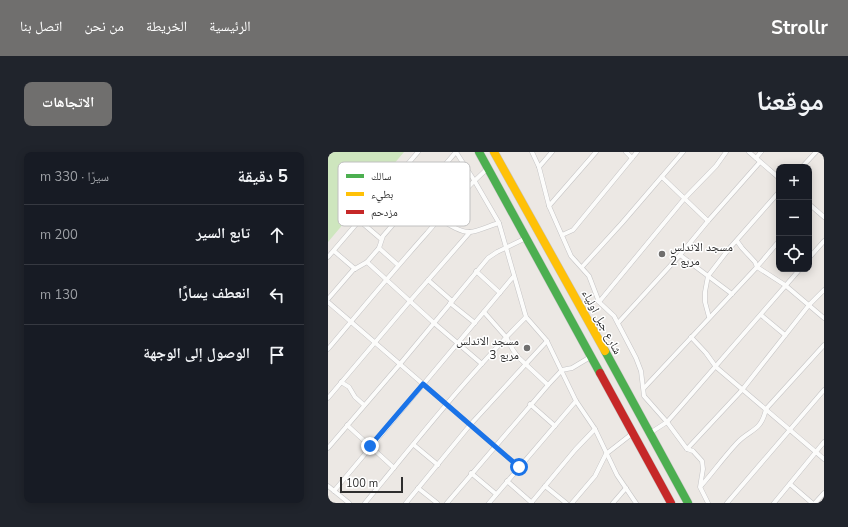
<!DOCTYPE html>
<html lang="ar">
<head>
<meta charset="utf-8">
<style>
	body { margin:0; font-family:"Nunito Sans","Noto Naskh Arabic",sans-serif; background:#20242c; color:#f1f3f6; direction:rtl }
	.controls { position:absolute; right:12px; top:12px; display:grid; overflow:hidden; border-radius:8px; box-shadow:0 2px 10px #0003 }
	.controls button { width:36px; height:36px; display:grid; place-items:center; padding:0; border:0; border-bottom:1px solid #363941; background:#171b24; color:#f1f3f6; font:20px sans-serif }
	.scale { position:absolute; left:12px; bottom:10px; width:63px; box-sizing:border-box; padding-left:4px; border:2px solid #2e2e2e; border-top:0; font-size:11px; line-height:14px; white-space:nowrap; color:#2e2e2e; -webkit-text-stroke:3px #fff; paint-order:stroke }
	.stop { position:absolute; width:12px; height:12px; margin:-9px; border:3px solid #1a73e8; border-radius:50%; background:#fff }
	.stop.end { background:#1a73e8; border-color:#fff; box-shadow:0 1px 4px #0008 }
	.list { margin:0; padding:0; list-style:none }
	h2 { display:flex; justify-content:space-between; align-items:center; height:52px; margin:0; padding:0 16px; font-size:17px }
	h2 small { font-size:13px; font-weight:400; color:#9ea1a6 }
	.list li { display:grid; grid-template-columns:26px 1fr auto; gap:12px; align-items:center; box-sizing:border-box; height:60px; padding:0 16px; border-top:1px solid #363941 }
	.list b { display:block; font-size:15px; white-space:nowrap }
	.list em { font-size:13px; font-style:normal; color:#9ea1a6 }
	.icon { flex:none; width:22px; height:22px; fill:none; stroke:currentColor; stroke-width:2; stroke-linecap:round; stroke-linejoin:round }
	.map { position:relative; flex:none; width:496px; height:351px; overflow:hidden; direction:ltr; border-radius:8px }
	header { display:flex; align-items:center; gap:24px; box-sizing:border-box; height:56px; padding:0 20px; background:#706f6e; color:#fff }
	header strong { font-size:19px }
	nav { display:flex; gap:22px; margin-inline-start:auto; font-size:14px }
	.intro { display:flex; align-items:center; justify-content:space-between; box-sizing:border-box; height:96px; padding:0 24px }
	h1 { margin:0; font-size:28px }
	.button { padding:10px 18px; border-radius:8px; background:#706f6e; color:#fff; font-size:14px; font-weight:700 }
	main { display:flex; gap:24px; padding:0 24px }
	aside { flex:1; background:#171b24; border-radius:8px; box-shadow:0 2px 10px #0003 }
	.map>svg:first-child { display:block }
	.green { fill:#cee6be }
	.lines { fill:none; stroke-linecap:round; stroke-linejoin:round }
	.street-casing { stroke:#c5c4c5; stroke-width:5 }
	.fast-casing { stroke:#c6c5c4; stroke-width:9 }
	.slow-casing { stroke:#c6c5c4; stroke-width:9 }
	.jam-casing { stroke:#c6c5c4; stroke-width:9 }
	.street { stroke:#fcfcfb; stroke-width:4 }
	.fast { stroke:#4caf50; stroke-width:8 }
	.slow { stroke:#ffc107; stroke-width:8 }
	.jam { stroke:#c62828; stroke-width:8 }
	.route { stroke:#1a73e8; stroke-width:5 }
	.poi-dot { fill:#706f6e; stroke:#fff; stroke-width:1.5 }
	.labels { text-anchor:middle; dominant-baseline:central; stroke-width:3; stroke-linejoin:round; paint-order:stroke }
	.poi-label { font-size:12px; fill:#2e2e2e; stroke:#fff; text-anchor:start }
	.street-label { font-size:12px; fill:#2e2e2e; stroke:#fff }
	.key { fill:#fff; stroke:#c0c0c0; stroke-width:1 }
	.key-label { font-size:11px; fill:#2e2e2e }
</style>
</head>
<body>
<header>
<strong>Strollr</strong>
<nav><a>الرئيسية</a><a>الخريطة</a><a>من نحن</a><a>اتصل بنا</a></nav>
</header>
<div class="intro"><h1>موقعنا</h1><a class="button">الاتجاهات</a></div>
<main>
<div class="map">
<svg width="496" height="351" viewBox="0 0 496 351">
	<rect width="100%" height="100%" fill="#ece8e4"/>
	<path class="green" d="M 0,0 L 76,0 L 0,90 Z"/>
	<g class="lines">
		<defs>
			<g id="street">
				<path d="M 128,0 L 146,28 L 171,71 L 198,165 L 219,189 L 248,249 L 267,277 L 289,323 L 308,351"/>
				<path d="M 204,0 L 211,15 L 221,54 L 243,104 L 261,124 L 271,150 L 286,164 L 308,206 L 313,219 L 316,244 L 339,270 L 359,297 L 365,299 L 374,309 L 375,317 L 372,335 L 380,351"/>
				<path d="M 298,0 L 304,6"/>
				<path d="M 421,0 L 451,26"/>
				<path d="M 428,6 L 433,0"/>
				<path d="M 211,15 L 224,0"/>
				<path d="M 474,15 L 488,0"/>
				<path d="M 334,25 L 380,69"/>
				<path d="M 66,28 C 82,42 121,80 141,80 C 149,80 163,73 171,71"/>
				<path d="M 481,52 L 496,65"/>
				<path d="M 221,54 L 268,0"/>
				<path d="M 32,69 L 53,87"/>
				<path d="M 234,83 L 245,78 L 309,0"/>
				<path d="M 409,89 L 414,96 L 427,110 L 429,115 L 457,133 L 496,166"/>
				<path d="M 51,96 L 70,113"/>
				<path d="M 6,99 L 27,117"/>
				<path d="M 352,103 L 404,142"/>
				<path d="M 0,105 L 90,0"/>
				<path d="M 481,106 L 496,89"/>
				<path d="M 39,110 L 106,171 L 154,212"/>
				<path d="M 254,115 L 294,71 L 355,0"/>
				<path d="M 148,119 L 172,141"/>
				<path d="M 100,128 L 124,149"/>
				<path d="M 0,147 L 25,118 L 39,110 L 51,96 L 55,84 L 128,0"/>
				<path d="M 0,150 L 191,315"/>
				<path d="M 271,150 L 356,47 L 388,14 L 398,0"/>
				<path d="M 122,151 L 147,171"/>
				<path d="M 156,160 L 178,185 L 185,198 L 190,205 L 220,233"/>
				<path d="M 433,163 L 457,183"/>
				<path d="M 381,165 L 377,150 L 377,140 L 380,124 L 400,98 L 451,40"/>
				<path d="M 290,171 L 352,103 L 380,69 L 432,10"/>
				<path d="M 363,185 L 378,201 L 388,215 L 496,307"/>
				<path d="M 0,197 C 33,158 65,119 99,81 C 118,58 138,36 160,16"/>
				<path d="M 13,230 L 21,235 L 27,245 L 36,253"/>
				<path d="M 316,236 L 429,115 L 451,89"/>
				<path d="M 0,246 L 82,149 L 142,80"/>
				<path d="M 202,252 L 227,274"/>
				<path d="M 19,273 L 66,316"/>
				<path d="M 322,281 L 339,270 L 354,253 L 472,117"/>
				<path d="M 86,293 L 110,313"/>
				<path d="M 0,296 L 72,212 L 160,106 L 169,100 L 198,86"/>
				<path d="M 359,297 L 414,238 L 481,153 L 496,138"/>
				<path d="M 143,321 L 168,342"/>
				<path d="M 179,329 L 204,351"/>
				<path d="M 462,332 L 484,351"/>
				<path d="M 0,334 L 21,351"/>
				<path d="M 217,334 L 238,351"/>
				<path d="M 373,334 C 385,320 396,305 409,291 C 422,277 433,280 438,257 L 496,193"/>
				<path d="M 90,336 L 109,351"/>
				<path d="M 6,339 L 185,125"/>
				<path d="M 37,351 C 89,288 140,223 198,165"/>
				<path d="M 78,351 L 142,273 L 219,189"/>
				<path d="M 119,351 L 220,233 L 234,218 L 244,216 L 264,204"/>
				<path d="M 161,351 L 248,249"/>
				<path d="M 203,351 L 247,298 L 267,277"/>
				<path d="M 244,351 L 267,324 L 278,302 L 305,281"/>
				<path d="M 285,351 L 298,336"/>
				<path d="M 399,351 L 496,238"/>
				<path d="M 446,351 L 496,290"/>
				<path d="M 487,351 L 496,341"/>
			</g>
			<g id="fast">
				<path d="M 151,0 L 272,221"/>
				<path d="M 277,199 L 360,351"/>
			</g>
			<path id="slow" d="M 166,0 L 277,199"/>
			<path id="jam" d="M 272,221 L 343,351"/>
		</defs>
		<use href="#street" class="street-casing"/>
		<use href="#fast" class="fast-casing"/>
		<use href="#slow" class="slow-casing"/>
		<use href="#jam" class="jam-casing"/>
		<use href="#street" class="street"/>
		<use href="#fast" class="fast"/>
		<use href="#slow" class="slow"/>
		<use href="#jam" class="jam"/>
	</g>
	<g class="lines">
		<path class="route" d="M 42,294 L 95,232 L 191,315"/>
	</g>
	<g class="poi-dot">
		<circle cx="334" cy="102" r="4"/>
		<circle cx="199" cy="196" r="4"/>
	</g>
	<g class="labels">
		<g class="poi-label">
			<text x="342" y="95">مسجد الاندلس<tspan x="342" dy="14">مربع 2</tspan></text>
			<text x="191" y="189" text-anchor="end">مسجد الاندلس<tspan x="191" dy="14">مربع 3</tspan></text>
		</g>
		<g class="street-label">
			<text transform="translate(274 170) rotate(62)">شارع جبل اولياء</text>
		</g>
	</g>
	<rect x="10" y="10" width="132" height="64" rx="6" class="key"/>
	<rect x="18" y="22" width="18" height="4" fill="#4caf50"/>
	<rect x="18" y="40" width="18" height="4" fill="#ffc107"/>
	<rect x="18" y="58" width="18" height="4" fill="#c62828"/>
	<g class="key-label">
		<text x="43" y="28">سالك</text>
		<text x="43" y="46">بطيء</text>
		<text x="43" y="64">مزدحم</text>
	</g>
</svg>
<div class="controls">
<button>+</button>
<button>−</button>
<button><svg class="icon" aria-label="locate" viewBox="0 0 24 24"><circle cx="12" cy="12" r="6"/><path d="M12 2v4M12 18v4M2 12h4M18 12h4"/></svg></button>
</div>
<div class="scale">100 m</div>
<div class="stop" style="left:191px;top:315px"></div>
<div class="stop end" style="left:42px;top:294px"></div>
</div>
<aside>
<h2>5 دقيقة<small>سيرًا · 330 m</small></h2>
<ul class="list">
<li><svg class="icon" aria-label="ahead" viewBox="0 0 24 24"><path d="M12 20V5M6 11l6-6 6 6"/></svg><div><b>تابع السير</b></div><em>200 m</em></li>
<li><svg class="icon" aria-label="left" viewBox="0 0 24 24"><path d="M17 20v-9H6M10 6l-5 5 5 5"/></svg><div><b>انعطف يسارًا</b></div><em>130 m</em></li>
<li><svg class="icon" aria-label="arrive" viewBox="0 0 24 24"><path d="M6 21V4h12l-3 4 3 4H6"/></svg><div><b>الوصول إلى الوجهة</b></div></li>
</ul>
</aside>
</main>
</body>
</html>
